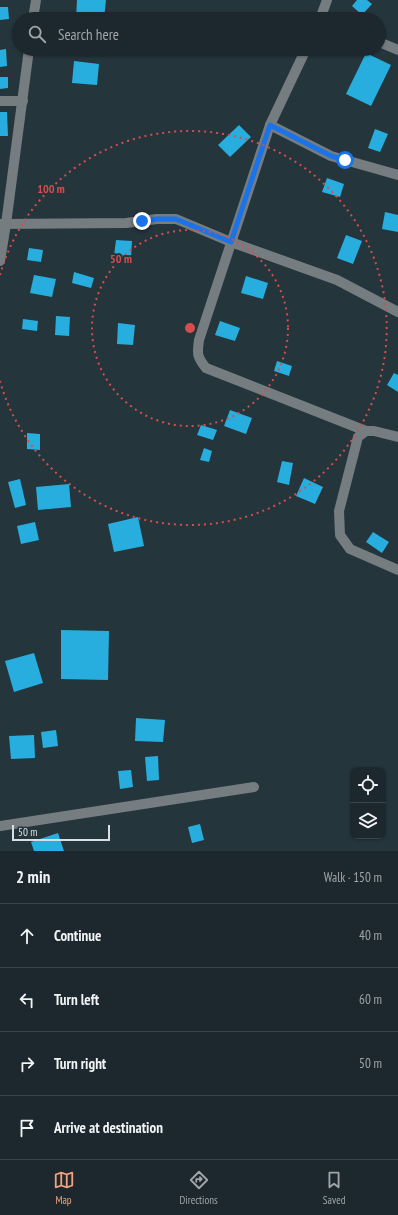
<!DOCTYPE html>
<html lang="en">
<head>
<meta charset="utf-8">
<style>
	body { margin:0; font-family:"PT Sans Narrow",sans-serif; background:#253035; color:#f1f3f6 }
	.controls { position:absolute; right:12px; bottom:12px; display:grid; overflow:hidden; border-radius:8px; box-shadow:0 1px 3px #0004 }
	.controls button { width:36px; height:36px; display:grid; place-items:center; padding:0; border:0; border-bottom:1px solid #3a4449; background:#1c282d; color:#f1f3f6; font:20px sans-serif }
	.scale { position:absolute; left:12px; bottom:10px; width:98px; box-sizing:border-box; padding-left:4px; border:2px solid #d6e0e4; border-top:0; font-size:11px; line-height:14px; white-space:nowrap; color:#d6e0e4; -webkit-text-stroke:3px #25353c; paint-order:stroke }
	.stop { position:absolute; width:12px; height:12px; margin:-9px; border:3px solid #1a73e8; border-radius:50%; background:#fff }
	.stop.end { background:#1a73e8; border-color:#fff; box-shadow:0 1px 4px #0008 }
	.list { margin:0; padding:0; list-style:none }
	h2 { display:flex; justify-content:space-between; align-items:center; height:52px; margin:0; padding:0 16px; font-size:17px }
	h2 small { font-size:13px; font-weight:400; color:#a0a6aa }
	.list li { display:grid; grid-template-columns:26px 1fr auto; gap:12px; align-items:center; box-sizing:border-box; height:64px; padding:0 16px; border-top:1px solid #3a4449 }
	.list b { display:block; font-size:15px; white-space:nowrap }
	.list em { font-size:13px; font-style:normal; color:#a0a6aa }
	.icon { flex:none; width:22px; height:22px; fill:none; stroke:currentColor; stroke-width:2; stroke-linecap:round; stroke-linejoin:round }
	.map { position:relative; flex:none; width:398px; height:851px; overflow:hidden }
	.search { position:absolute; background:#1c282d; box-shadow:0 1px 3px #0004; left:12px; right:12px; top:12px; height:44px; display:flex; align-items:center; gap:10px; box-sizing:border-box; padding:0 14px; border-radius:22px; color:#a0a6aa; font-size:15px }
	.sheet { height:308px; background:#1c282d }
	nav { display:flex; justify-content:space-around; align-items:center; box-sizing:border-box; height:56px; border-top:1px solid #3a4449; background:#1c282d; font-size:11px; color:#a0a6aa }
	nav a { display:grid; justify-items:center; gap:2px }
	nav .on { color:#f1a17e }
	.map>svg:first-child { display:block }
	.building { fill:#27aede }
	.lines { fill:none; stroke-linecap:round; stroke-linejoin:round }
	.minor { stroke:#757d81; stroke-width:10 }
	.route { stroke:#1a73e8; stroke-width:5 }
	.ring { fill:none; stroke:#d64d4e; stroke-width:2; stroke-dasharray:2 4 }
	.centre { fill:#d64d4e; stroke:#25353c; stroke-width:2 }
	.ring-label { font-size:12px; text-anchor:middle; font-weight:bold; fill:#d64d4e; stroke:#25353c; stroke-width:4; stroke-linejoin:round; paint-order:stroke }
</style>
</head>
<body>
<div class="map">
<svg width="398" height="851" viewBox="0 0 398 851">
	<rect width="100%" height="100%" fill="#25353c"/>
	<g class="building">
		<path d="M 77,0 L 106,0 L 104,19 L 76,19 Z"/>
		<path d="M 357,0 L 367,0 L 372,4 L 362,15 L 352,6 Z"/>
		<path d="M 0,7 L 8,7 L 9,19 L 0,20 Z"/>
		<path d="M 6,49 L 7,66 L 0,67 L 0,50 Z"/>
		<path d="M 366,53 L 391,65 L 371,106 L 346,94 Z"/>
		<path d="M 74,61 L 99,64 L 97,85 L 72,83 Z"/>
		<path d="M 0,77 L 8,77 L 8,88 L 0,89 Z"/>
		<path d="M 0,112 L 7,112 L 8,136 L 0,136 Z"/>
		<path d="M 239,125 L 251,137 L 230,157 L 218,145 Z"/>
		<path d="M 375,129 L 388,134 L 380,152 L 368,148 Z"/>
		<path d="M 327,178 L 344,184 L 340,197 L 322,192 Z"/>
		<path d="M 385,212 L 398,215 L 398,232 L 382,229 Z"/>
		<path d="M 346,235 L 362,241 L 353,264 L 337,258 Z"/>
		<path d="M 116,240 L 132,241 L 131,258 L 114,256 Z"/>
		<path d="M 29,248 L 43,250 L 41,262 L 27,260 Z"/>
		<path d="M 74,272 L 94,278 L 91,288 L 72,283 Z"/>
		<path d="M 34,275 L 56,279 L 52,297 L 30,293 Z"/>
		<path d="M 246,276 L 268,283 L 263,299 L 241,293 Z"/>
		<path d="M 56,316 L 70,317 L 69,336 L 55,335 Z"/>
		<path d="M 23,319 L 38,321 L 37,331 L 22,329 Z"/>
		<path d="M 220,321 L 240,328 L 235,341 L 215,335 Z"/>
		<path d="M 118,323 L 135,325 L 133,345 L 117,344 Z"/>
		<path d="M 277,361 L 292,366 L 289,376 L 274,371 Z"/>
		<path d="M 394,373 L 398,375 L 398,392 L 387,385 Z"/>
		<path d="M 230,410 L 252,418 L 246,434 L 224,426 Z"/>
		<path d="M 201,425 L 217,430 L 213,440 L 197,435 Z"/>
		<path d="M 27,433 L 40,434 L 40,450 L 27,449 Z"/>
		<path d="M 204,448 L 212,451 L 209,462 L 200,460 Z"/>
		<path d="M 282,461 L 293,463 L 289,485 L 277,482 Z"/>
		<path d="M 304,478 L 323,487 L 315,504 L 296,496 Z"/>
		<path d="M 20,479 L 26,505 L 15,508 L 8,482 Z"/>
		<path d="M 69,484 L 71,507 L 38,510 L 36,487 Z"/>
		<path d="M 138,517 L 144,546 L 114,552 L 108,524 Z"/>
		<path d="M 35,522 L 39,540 L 21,544 L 17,526 Z"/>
		<path d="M 373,532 L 389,542 L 382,553 L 366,542 Z"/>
		<path d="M 61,630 L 109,631 L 108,680 L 61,679 Z"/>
		<path d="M 34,653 L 43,683 L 14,692 L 5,661 Z"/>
		<path d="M 136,718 L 165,720 L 163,742 L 135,741 Z"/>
		<path d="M 56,730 L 58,746 L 43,748 L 41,732 Z"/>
		<path d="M 34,735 L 35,758 L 11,759 L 9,736 Z"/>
		<path d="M 158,756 L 159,780 L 147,781 L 145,757 Z"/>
		<path d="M 131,770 L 133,787 L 120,789 L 118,771 Z"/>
		<path d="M 200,824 L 204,840 L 192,843 L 188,827 Z"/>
		<path d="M 58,833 L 64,851 L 34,851 L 31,842 Z"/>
	</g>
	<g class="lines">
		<g class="minor">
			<path d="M 33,19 L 36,0"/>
			<path d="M 320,19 L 327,0"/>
			<path d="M 379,42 L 398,50"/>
			<path d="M 306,49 L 270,125 L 199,340 C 197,354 197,357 206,368 L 366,431"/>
			<path d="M 0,101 L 23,101"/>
			<path d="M 270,125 L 331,156 L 398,175"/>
			<path d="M 0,224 L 126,223 L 157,219 L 176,219 L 231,242 L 337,280 L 398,312"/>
			<path d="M 0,261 L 6,224 L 29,49"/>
			<path d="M 398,437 L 374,431 L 366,431 L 358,437 L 339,511 L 340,535 L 350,549 L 398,570"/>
			<path d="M 0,826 L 254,787"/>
		</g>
	</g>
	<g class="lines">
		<path class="route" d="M 142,221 L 157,219 L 176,219 L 231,242 L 270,125 L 331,156 L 345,160"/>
	</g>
	<g class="ring">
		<circle cx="190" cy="328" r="98"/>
		<path d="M0 275A197 197 0 1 1 0 381"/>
	</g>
	<circle cx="190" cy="328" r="6" class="centre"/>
	<g class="ring-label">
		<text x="51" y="193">100 m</text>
		<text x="121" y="263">50 m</text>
	</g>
</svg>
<div class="controls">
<button><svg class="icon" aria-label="locate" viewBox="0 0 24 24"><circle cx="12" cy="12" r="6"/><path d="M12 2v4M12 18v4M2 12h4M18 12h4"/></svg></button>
<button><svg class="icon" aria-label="layers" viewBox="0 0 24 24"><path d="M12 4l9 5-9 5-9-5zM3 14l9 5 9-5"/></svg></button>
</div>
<div class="scale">50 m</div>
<div class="stop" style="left:345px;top:160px"></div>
<div class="stop end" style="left:142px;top:221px"></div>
<div class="search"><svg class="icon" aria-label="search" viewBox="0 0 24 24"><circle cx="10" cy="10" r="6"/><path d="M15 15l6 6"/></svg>Search here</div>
</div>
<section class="sheet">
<h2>2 min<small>Walk · 150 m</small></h2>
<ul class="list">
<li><svg class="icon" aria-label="ahead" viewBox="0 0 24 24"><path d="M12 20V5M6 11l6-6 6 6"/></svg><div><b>Continue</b></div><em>40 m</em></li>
<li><svg class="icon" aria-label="left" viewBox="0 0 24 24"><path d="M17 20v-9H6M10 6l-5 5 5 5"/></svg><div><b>Turn left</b></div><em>60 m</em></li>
<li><svg class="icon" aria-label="right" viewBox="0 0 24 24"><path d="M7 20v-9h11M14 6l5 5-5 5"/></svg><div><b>Turn right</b></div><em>50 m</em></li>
<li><svg class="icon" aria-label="arrive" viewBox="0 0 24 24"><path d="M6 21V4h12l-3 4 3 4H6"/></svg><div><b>Arrive at destination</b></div></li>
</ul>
</section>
<nav>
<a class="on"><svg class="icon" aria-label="map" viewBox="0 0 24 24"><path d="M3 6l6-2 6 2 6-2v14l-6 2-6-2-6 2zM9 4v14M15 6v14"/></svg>Map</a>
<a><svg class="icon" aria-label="directions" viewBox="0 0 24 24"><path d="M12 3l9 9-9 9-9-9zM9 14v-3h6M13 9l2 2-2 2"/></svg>Directions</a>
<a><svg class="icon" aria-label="saved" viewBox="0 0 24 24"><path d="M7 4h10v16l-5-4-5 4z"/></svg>Saved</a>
</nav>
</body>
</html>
